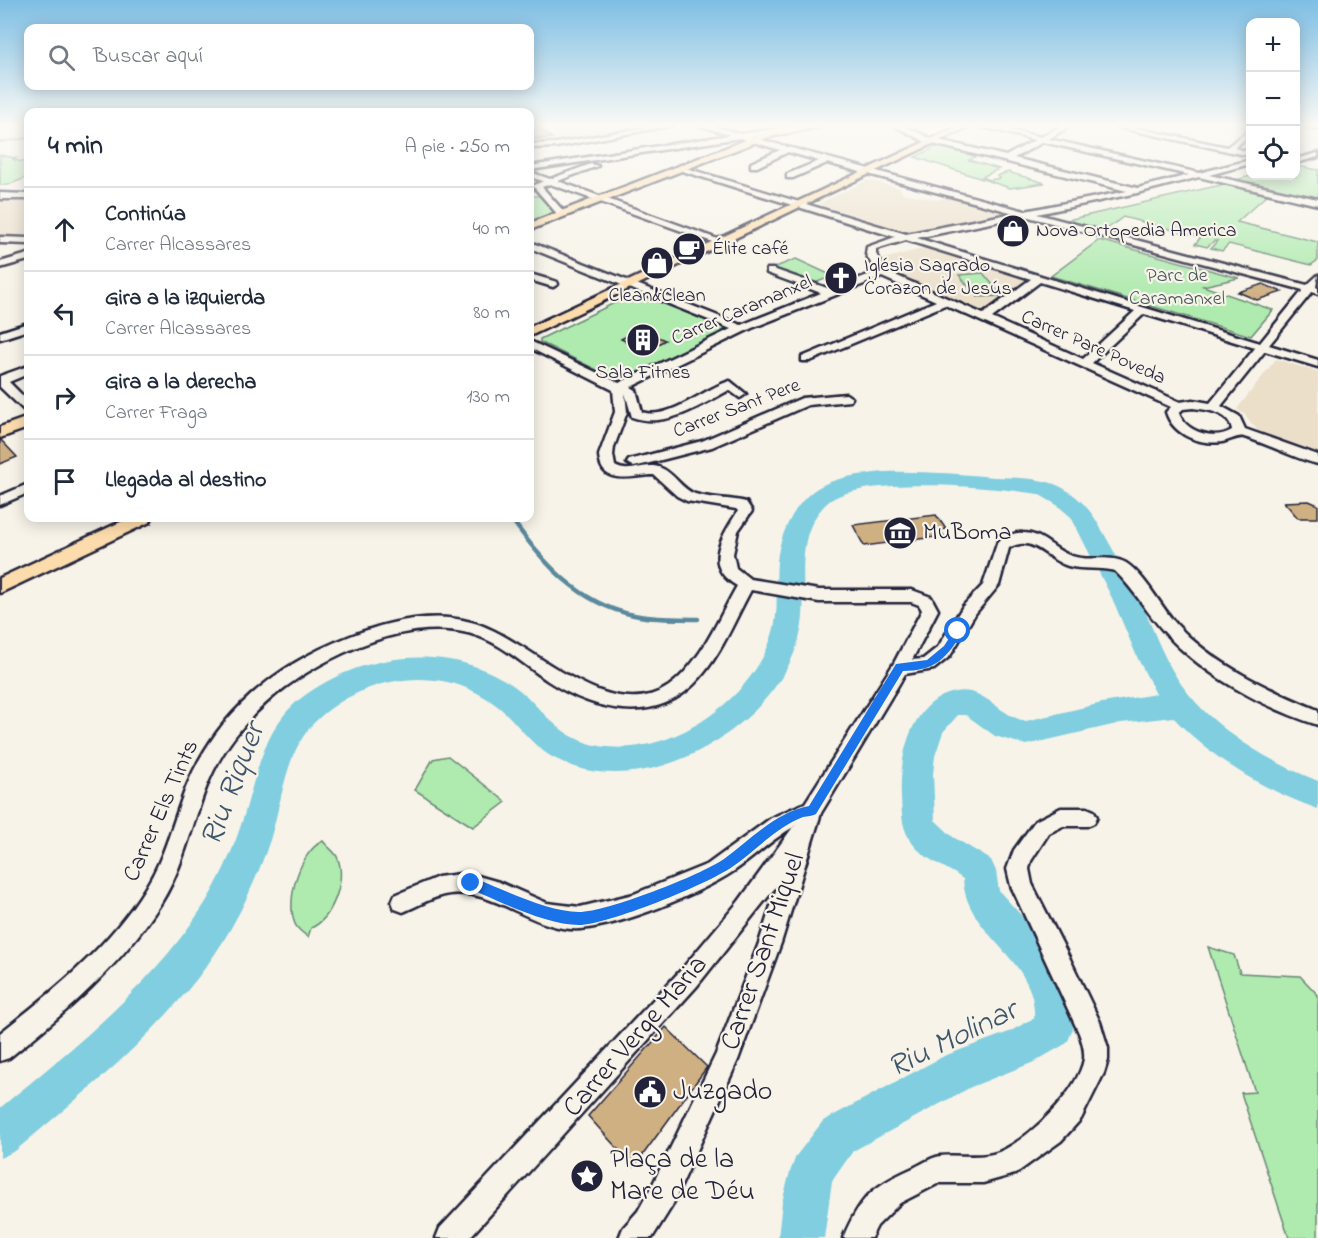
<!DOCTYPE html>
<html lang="es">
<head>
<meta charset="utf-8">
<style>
	body { margin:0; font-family:"Indie Flower",sans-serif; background:#f2f2f3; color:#1f2937 }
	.controls { position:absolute; right:18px; top:18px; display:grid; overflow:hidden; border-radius:12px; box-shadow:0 3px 15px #0003 }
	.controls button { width:54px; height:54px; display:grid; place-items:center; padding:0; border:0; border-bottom:2px solid #e0e1e3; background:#fff; color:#1f2937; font:30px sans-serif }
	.stop { position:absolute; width:18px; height:18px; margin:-14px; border:4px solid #1a73e8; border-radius:50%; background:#fff }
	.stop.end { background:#1a73e8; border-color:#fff; box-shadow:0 2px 6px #0008 }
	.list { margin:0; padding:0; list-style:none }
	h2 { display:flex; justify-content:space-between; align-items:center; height:78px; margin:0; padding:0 24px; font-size:26px }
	h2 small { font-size:20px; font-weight:400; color:#747a83 }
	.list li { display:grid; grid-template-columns:39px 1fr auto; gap:18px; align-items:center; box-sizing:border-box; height:84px; padding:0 24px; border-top:2px solid #e0e1e3 }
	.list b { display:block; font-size:22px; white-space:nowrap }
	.list p { margin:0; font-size:20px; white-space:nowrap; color:#747a83 }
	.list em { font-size:20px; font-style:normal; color:#747a83 }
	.icon { flex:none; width:33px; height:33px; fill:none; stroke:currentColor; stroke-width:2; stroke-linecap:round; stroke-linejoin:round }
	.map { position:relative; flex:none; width:1318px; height:1238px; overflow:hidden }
	.search { position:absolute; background:#fff; box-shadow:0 3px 15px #0003; left:24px; top:24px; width:510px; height:66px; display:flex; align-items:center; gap:15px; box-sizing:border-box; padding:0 21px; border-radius:12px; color:#747a83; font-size:22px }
	.panel { position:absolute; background:#fff; box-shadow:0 3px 15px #0003; left:24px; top:108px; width:510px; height:414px; border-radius:12px }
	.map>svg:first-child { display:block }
	.built { fill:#ebdfca }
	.green { fill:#afeaaf; stroke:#688675; stroke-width:1.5 }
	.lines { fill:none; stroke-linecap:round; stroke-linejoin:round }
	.stream-far1 { stroke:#5a899d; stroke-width:2 }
	.stream { stroke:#5a899d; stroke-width:4.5 }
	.river { fill:#80cedf; fill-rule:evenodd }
	.building { fill:#cfb083; stroke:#22223b; stroke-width:1.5 }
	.minor-casing { stroke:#22223b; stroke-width:5 }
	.major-casing { stroke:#22223b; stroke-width:5 }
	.minor { fill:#f7f3e8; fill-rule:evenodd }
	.major { fill:#fcdcac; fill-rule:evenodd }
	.route { fill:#1a73e8 }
	.labels { text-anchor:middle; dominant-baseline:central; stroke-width:4.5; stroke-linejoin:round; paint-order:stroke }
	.far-poi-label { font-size:20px; fill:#22223b; stroke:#f7f3e8; text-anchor:start }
	.far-park-label { font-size:20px; fill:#455458; stroke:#f7f3e8 }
	.far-street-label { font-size:20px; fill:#22223b; stroke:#f7f3e8 }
	.poi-label { font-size:24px; fill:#22223b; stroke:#f7f3e8; text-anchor:start }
	.street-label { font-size:24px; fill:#22223b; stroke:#f7f3e8 }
	.near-street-label { font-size:28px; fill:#22223b; stroke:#f7f3e8 }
	.near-poi-label { font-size:28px; fill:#22223b; stroke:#f7f3e8; text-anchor:start }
	.near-water-label { font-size:32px; font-style:italic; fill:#3e566c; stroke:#f7f3e8 }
</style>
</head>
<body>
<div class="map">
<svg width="1318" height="1238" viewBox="0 0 1318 1238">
	<rect width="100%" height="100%" fill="#f7f3e8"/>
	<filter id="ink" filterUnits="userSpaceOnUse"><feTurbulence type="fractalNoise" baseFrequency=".0167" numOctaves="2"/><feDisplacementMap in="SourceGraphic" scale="12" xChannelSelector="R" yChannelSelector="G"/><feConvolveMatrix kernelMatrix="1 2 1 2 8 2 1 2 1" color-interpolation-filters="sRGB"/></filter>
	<g filter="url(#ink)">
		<g class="built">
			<path d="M 530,125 L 662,125 L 530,150 Z"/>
			<path d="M 868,180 L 900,188 L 902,193 L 938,200 L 947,196 L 1005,213 L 909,232 L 818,204 Z"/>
			<path d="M 0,198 L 28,199 L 28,238 L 0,237 Z"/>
			<path d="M 929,247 L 1026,278 L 1028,280 L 985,311 L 979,311 L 889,270 L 883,259 Z"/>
			<path d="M 1276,359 L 1318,372 L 1318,452 L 1258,431 L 1245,415 L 1237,409 Z"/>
		</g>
		<g class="green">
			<path d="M 940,145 L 979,155 L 969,160 L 999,169 L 982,177 L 990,180 L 1000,178 L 997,176 L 1008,172 L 1045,183 L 1010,188 L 915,157 Z"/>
			<path d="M 0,155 L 16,158 L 13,159 L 15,160 L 28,163 L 28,177 L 8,185 L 0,185 Z"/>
			<path d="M 1296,166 L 1318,170 L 1318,199 L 1235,180 L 1251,176 L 1296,176 Z"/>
			<path d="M 1225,184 L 1268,194 L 1237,222 L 1318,242 L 1318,260 L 1311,265 L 1229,244 L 1222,251 L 1211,248 L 1217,241 L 1214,241 L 1207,247 L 1195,244 L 1201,237 L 1123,217 L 1103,232 L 1063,221 Z"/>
			<path d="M 532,196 L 540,196 L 555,213 L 530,222 L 530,199 Z"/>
			<path d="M 1099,240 L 1239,278 L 1203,286 L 1273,310 L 1251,336 L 1051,276 Z"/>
			<path d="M 796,259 L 833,276 L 815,283 L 773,268 Z"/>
			<path d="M 983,273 L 1002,296 L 977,297 L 959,275 Z"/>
			<path d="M 633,294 L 640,294 L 724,328 L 724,332 L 626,380 L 617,380 L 540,342 L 540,339 Z"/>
			<path d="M 448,756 L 506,802 L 473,827 L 415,790 L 433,759 Z"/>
			<path d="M 323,841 C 328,848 336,852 338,859 C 346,881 332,919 311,928 L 308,937 C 304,934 297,929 295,924 C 285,900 300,851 323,841 Z"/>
			<path d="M 1208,947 L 1234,955 L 1240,973 L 1300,976 L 1318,995 L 1318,1238 L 1289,1238 L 1241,1093 L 1255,1092 Z"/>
		</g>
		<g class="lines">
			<path class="stream-far1" d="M 0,142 L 28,138"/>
			<path class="stream" d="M 511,518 C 542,562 579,604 634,615 C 655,620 677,618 698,619"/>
			<path class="river" d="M 885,472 C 922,471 958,474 994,477 C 1016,478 1041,477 1061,487 C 1088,501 1098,523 1112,548 C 1122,567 1133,585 1142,604 C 1153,629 1162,655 1177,678 C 1208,726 1265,760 1318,781 L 1318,809 C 1264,790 1213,760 1173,717 L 1121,723 L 1026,745 L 995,736 L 966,715 L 958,715 L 943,732 L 935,756 L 933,774 L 935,820 L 953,837 L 991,860 L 996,871 L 999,891 L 1050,947 L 1074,1009 L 1073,1029 L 1067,1043 L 1034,1062 L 971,1087 L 853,1151 L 832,1181 L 824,1238 L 778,1238 L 782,1202 L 790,1172 L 796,1156 L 823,1121 L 944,1056 L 1009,1032 L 1034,1018 C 1038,959 965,935 963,879 C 944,865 921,859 909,838 C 901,824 902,813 901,797 C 899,758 910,701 955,692 C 985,686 1000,717 1026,721 L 1102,703 L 1156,694 L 1138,659 L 1112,598 L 1071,517 L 1057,505 L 1038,494 C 995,487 858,475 827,503 C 794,534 806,577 803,616 C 798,684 732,742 671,763 C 633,776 593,778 556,759 C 531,747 517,721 496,705 C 443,663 367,675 319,718 C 285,748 283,799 270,840 C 260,870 247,900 231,928 C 180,1018 93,1085 15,1151 L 0,1158 L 0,1108 C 73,1048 152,986 204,905 C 219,881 231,855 240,828 C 255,784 261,730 300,699 C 360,652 449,641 514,686 C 530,697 542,714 557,726 C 588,753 632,752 669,738 C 716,720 762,678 774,628 C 779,606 775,584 777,562 C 779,535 796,499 821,486 C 840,476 864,474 885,472 Z"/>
		</g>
		<g class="building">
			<path d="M 530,125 L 535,125 L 552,138 L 530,139 Z"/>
			<path d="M 1263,284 L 1282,292 L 1257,300 L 1238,292 Z"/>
			<path d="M 640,329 L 665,340 L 646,351 L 621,339 Z"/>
			<path d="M 0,440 L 1,440 L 17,457 L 0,464 Z"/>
			<path d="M 1309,501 L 1318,505 L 1318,518 L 1298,518 L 1284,502 Z"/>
			<path d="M 936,515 L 946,529 L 940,530 L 944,536 L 864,546 L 853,525 Z"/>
			<path d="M 666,1027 L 707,1067 L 634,1167 L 588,1116 Z"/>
		</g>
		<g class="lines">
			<defs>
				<g id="minor">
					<path d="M 659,125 L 674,125 L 556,147 L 530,148 L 530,144 L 556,143 Z"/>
					<path d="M 699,125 L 710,125 L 740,134 L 803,125 L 800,129 L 750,137 L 1025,211 L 1127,191 L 925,142 L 893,125 L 902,125 L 930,138 L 1006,156 L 1035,140 L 975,125 L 988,125 L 1041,137 L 1063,125 L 1071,125 L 1049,139 L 1199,173 L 1250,160 L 1250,164 L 1209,175 L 1318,199 L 1318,205 L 1199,177 L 1137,193 L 1037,214 L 1307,285 L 1318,275 L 1316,287 L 1318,288 L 1318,294 L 1312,292 L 1269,345 L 1318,360 L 1318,367 L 1265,351 L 1221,406 L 1239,416 L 1245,429 L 1318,455 L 1318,464 C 1293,458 1269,444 1244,437 C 1238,435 1229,441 1222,442 C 1199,445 1173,435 1166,412 L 1171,407 L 945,305 L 810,361 L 802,361 L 802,357 L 936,301 L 882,277 L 752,328 L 631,387 L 636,390 L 642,412 C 670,421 704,388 730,381 L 746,394 L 740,398 L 729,390 C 700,406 665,429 632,417 L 625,393 L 627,412 L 614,447 L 613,455 L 615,466 C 630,475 646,461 661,468 C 674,473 681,489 695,494 C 711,499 730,498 746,502 L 752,511 L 738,531 L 733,554 L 736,568 L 750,579 L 819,590 L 912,590 L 931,597 L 938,610 L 912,660 L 923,659 L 938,647 L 963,606 L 983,585 L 998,541 C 1006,537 1014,532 1023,533 C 1043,533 1054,551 1072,556 C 1089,562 1109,554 1126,563 C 1145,575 1162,609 1178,626 C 1215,665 1269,690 1318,710 L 1318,725 C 1265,708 1206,677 1167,635 C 1148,615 1135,590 1115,571 C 1099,567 1083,570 1068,566 C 1045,559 1034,534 1009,548 L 999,585 L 975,614 L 950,656 L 934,669 L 905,674 L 821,813 L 781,943 L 738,1060 L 672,1206 L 652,1238 L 619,1238 L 623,1228 L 638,1211 L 652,1186 L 716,1054 L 759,943 L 778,884 L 697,986 L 469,1238 L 436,1238 L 440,1228 L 681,970 L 739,901 L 793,827 L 797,825 C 774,837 756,856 734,871 C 699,894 623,925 581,929 C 534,932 497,889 450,894 C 433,896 418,906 403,912 L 395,909 L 392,902 L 395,895 L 438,877 L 467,873 L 499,882 L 547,903 L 580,907 L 634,894 L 708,864 L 771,818 L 805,803 L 894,663 L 922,610 L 919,605 L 911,602 L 819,602 L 751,590 C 734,621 720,658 695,683 C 653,726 593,710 548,681 C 523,664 498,640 468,633 C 431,624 392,633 357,647 C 292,674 232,720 206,788 C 191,827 183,868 161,903 C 122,965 65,1013 9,1058 L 0,1061 L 0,1033 C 54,991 110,946 146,887 C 165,857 173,821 186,788 C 215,715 275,665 348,637 C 386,622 431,611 471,622 C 530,637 606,729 669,686 C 701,663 718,619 737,586 C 701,566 723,535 738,511 L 736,509 L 687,501 L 677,496 L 654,475 C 633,475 601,488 599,455 L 615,412 L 613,390 L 530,348 L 530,341 L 619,383 L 731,329 L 530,248 L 530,242 L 741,325 L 821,293 L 767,273 L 767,269 L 773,269 L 830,289 L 876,272 L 866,254 L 867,247 L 895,237 L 679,170 L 679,166 L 906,234 L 1014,213 L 827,163 L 793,178 L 787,178 L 787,174 L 819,161 L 788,152 L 757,167 L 751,167 L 751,163 L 780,150 L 740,138 L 530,170 L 530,166 L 730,135 ZM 1043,142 L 1189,175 L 1138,188 L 1014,158 ZM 1025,216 L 1303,290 L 1260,343 L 917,238 ZM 906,240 L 1031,279 L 983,314 L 886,271 L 876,254 L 876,249 ZM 1040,282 L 1135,311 L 1083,359 L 992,318 ZM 1144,314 L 1255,348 L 1210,403 L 1193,400 L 1180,402 L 1092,363 ZM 1193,408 C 1207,410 1230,412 1232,430 C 1215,441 1185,432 1179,413 L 1183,409 Z"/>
					<path d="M 1108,125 L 1121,125 L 1227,147 L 1250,130 L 1250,135 L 1234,148 L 1250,152 L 1250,156 Z"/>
					<path d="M 1303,125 L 1318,125 L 1318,129 L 1304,126 Z"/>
					<path d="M 1318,153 L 1318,157 L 1296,163 L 1296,159 Z"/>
					<path d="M 591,164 L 598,166 L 558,181 L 726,242 L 718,244 L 550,184 L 542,187 L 566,214 L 559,216 L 533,186 L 543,181 L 530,177 L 530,172 L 550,179 Z"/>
					<path d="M 0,193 L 28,194 L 28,199 L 0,199 Z"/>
					<path d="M 0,237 L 28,238 L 28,244 L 0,243 Z"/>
					<path d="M 28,254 L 28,260 L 0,268 L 0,262 Z"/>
					<path d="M 530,274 L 557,282 L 558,284 L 553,287 L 530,280 Z"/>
					<path d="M 28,323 L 28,330 L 0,339 L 0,332 Z"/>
					<path d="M 28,366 L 28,374 L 9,382 L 28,401 L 28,411 L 24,410 L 0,387 L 0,376 Z"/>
					<path d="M 846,394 L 852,398 L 850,401 L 808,405 L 712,447 L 634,467 L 627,463 L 629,460 L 702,441 L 802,398 Z"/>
					<path d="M 28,484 L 28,493 L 0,505 L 0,496 Z"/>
					<path d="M 1061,808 L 1087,808 L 1094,811 L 1097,817 L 1094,823 L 1087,826 L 1063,826 L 1049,833 L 1031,861 L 1029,869 L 1032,884 L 1070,959 L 1100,1022 L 1108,1048 L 1108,1060 L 1104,1073 L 1081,1119 L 1061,1141 L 1015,1174 L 983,1183 L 939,1183 L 900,1203 L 877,1226 L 871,1238 L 843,1238 C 860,1198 871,1187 911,1169 C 920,1165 930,1158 940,1156 C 959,1154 981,1159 999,1152 C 1029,1139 1078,1092 1084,1059 C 1085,1050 1082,1041 1079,1033 L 1011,886 L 1007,869 L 1014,850 L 1035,821 Z"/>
				</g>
				<g id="major">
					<path d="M 809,125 L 829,125 L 769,137 L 530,230 L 530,223 L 764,133 Z"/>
					<path d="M 961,125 L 972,125 L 530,336 L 530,327 Z"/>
					<path d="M 28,417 L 28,428 L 0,438 L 0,427 Z"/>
					<path d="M 129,518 L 152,518 L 150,522 L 0,593 L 0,578 Z"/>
				</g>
			</defs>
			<use href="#minor" class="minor-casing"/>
			<use href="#major" class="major-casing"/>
			<use href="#minor" class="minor"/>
			<use href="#major" class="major"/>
		</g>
	</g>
	<linearGradient id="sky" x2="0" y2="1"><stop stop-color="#7ebee4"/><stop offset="0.42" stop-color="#fbfaf5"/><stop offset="1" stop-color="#fbfaf5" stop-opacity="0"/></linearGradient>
	<rect width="1318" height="298" fill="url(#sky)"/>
	<path class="route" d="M 958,628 L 963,631 C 947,658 935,671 903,671 L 816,814 C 812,816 808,816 803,817 C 778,826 754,852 732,867 C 708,884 607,925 579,925 C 546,925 496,900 466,887 L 464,883 L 466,879 L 471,877 C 500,888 548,912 579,912 C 607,912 701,875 724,859 C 750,840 776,812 809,806 L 896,664 L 927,660 L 944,646 L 955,629 Z"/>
	<defs>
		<symbol id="shop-disc" viewBox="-11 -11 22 22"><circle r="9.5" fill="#22223b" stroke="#f7f3e8"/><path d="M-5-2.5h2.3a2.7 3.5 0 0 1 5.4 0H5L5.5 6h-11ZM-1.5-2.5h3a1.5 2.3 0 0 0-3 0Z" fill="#fff"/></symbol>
		<symbol id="cafe-disc" viewBox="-11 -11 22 22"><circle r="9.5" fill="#22223b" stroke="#f7f3e8"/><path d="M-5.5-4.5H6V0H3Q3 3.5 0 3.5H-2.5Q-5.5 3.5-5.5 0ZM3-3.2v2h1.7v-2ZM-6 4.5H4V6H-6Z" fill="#fff"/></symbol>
		<symbol id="church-disc" viewBox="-11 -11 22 22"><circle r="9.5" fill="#22223b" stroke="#f7f3e8"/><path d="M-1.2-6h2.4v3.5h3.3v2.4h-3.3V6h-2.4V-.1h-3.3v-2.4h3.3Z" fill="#fff"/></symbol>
		<symbol id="building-disc" viewBox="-11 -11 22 22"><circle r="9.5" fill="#22223b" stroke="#f7f3e8"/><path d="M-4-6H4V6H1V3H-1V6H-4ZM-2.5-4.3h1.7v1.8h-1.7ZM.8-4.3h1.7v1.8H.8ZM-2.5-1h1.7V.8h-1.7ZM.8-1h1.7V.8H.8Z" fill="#fff"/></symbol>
		<symbol id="museum-disc" viewBox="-11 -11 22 22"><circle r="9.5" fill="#22223b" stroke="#f7f3e8"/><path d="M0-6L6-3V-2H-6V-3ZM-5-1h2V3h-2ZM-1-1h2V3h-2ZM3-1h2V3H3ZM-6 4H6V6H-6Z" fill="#fff"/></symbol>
		<symbol id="civic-disc" viewBox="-11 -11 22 22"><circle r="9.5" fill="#22223b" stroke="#f7f3e8"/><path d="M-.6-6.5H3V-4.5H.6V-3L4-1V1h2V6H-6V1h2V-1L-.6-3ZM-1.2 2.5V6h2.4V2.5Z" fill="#fff"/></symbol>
		<symbol id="sight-disc" viewBox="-11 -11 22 22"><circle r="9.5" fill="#22223b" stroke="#f7f3e8"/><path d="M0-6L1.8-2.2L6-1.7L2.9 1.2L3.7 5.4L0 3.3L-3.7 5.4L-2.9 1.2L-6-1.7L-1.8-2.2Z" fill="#fff"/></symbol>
	</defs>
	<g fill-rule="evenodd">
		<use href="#shop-disc" x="994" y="212" width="38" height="38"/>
		<use href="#cafe-disc" x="670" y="230" width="38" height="38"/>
		<use href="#shop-disc" x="638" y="244" width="38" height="38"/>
		<use href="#church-disc" x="822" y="259" width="38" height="38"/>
		<use href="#building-disc" x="624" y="321" width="38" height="38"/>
		<use href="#museum-disc" x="881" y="514" width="38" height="38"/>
		<use href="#civic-disc" x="631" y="1073" width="38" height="38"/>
		<use href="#sight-disc" x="568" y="1157" width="38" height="38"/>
	</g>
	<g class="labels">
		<g class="far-poi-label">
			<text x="1036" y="231">Nova Ortopedia America</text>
			<text x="712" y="249">Élite café</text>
			<text x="864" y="266">Iglésia Sagrado<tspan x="864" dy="23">Corazon de Jesús</tspan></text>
			<text x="657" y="296" text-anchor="middle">Clean&amp;Clean</text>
			<text x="643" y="373" text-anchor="middle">Sala Fitnes</text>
		</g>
		<g class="far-park-label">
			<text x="1177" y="276">Parc de<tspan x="1177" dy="23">Caramanxel</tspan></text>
		</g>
		<g class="far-street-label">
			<text transform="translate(742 311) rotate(-23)">Carrer Caramanxel</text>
			<text transform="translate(1093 348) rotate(24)">Carrer Pare Poveda</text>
			<text transform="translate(737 409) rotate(-21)">Carrer Sant Pere</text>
		</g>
		<g class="poi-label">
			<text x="923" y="533">MuBoma</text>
		</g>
		<g class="street-label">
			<text transform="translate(162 811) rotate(-66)">Carrer Els Tints</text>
		</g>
		<g class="near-street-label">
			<text transform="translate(764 952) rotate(-71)">Carrer Sant Miquel</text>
			<text transform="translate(636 1037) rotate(-49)">Carrer Verge Maria</text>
		</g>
		<g class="near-poi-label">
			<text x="673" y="1092">Juzgado</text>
			<text x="610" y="1160">Plaça de la<tspan x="610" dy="32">Mare de Déu</tspan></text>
		</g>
		<g class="near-water-label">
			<text transform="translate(234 785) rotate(-69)">Riu Riquer</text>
			<text transform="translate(953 1040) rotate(-26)">Riu Molinar</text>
		</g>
	</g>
</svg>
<div class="controls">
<button>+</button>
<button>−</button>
<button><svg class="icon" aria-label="locate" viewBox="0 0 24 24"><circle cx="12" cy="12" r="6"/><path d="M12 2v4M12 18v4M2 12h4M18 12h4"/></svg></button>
</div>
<div class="stop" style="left:958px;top:631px"></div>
<div class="stop end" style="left:471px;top:883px"></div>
<div class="search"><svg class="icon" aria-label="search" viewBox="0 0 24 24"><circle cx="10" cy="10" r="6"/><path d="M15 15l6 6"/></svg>Buscar aquí</div>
<section class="panel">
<h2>4 min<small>A pie · 250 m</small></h2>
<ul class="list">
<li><svg class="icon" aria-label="ahead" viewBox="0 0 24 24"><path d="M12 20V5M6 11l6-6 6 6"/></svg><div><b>Continúa</b><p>Carrer Alcassares</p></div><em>40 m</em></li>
<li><svg class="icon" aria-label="left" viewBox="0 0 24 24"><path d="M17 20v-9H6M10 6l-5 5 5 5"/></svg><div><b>Gira a la izquierda</b><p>Carrer Alcassares</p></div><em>80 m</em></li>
<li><svg class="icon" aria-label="right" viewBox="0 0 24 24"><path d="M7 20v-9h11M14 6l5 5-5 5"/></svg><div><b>Gira a la derecha</b><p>Carrer Fraga</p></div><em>130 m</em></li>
<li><svg class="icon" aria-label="arrive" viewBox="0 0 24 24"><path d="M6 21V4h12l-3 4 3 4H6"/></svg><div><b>Llegada al destino</b></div></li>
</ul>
</section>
</div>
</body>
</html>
